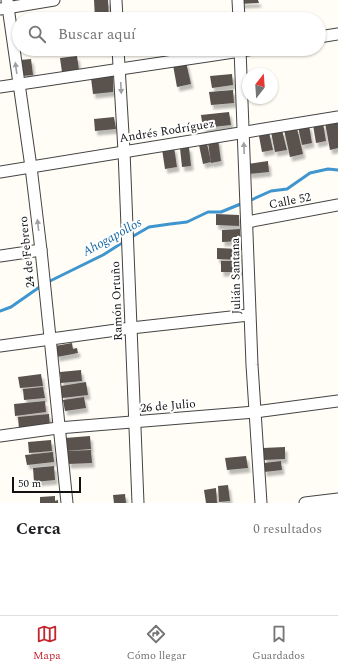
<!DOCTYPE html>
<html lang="es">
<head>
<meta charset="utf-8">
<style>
	body { margin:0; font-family:Spectral,serif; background:#f6f6f6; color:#202124 }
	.compass { position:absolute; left:242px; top:68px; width:36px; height:36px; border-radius:50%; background:#fff; box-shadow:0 1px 3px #0004; rotate:17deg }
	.scale { position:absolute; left:12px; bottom:10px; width:69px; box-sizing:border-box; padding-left:4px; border:2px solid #111; border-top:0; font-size:11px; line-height:14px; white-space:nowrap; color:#111; -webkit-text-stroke:3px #fff; paint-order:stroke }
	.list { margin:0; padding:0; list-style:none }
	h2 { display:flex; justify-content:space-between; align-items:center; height:52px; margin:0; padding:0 16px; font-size:17px }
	h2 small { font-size:13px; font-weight:400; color:#757577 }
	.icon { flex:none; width:22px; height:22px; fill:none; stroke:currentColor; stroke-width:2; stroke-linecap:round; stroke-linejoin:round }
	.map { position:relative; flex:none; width:338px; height:503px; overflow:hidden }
	.search { position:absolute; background:#fff; box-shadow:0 1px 3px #0004; left:12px; right:12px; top:12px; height:44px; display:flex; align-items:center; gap:10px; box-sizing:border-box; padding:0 14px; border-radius:22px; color:#757577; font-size:15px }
	.sheet { height:112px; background:#fff }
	nav { display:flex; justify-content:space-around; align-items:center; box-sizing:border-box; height:56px; border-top:1px solid #e0e0e0; background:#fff; font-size:11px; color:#757577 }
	nav a { display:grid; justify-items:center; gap:2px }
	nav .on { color:#c4262e }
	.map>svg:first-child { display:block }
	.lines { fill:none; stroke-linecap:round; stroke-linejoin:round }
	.stream { stroke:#3f96cf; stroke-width:3 }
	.building { fill:#5a524d; filter:url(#shadow) }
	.minor-casing { stroke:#444; stroke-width:13 }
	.minor { stroke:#fff; stroke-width:11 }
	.oneway { fill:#a0a0a0 }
	.labels { text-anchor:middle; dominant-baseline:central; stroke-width:4; stroke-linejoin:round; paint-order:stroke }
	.street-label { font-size:12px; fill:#111; stroke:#fff }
	.water-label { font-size:13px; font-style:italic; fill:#1768a6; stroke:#fff }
</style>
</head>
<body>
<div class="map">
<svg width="338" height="503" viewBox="0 0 338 503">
	<defs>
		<filter id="shadow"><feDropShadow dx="2.5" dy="4.5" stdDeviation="1" flood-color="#0004"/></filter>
	</defs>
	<rect width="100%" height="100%" fill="#fffdf5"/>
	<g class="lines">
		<g class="stream">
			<path d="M 249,201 L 271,191 L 287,189 L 310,173 L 328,169 L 338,170"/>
			<path d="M 130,238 L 149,227 L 170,224 L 187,222 L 208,212 L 221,212 L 243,203"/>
			<path d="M 48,282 L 103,255 L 125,241"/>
			<path d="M 0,311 L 11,307 L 41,286"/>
		</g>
	</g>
	<g class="building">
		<path d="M 94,0 L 108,0 L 109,19 L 95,19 Z"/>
		<path d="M 240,0 L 258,0 L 259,3 L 240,4 Z"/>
		<path d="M 290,14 L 291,19 L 277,19 L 277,16 Z"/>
		<path d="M 77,56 L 79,70 L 62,72 L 60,58 Z"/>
		<path d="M 31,59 L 33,75 L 22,76 L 20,60 Z"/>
		<path d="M 186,62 L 191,84 L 177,87 L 173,65 Z"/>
		<path d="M 232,74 L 233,85 L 212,88 L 210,76 Z"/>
		<path d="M 113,75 L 113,92 L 93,94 L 91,78 Z"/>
		<path d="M 248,75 L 248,87 L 246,87 L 245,76 Z"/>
		<path d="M 233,90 L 234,103 L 211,105 L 209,92 Z"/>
		<path d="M 229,112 L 231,125 L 203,128 L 201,115 Z"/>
		<path d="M 114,117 L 116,129 L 95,131 L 94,119 Z"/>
		<path d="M 338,121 L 338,148 L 330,150 L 325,123 Z"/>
		<path d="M 323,123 L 326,141 L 316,143 L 313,125 Z"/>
		<path d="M 309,125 L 312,143 L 302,145 L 298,127 Z"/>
		<path d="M 297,128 L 303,154 L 290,157 L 284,130 Z"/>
		<path d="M 282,130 L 287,150 L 275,152 L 271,132 Z"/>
		<path d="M 269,132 L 273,150 L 262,152 L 259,136 Z"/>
		<path d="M 218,139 L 221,161 L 211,163 L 208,143 Z"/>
		<path d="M 207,143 L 211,162 L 203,164 L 199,145 Z"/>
		<path d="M 174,147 L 177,167 L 165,169 L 162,149 Z"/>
		<path d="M 189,147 L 191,166 L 182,167 L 180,148 Z"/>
		<path d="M 268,161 L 269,172 L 249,174 L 248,164 Z"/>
		<path d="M 216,214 L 239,215 L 239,226 L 216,225 Z"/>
		<path d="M 240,229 L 240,241 L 222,242 L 222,230 Z"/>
		<path d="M 217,248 L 240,249 L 240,260 L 217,259 Z"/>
		<rect x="221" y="261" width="19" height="11"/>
		<path d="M 72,343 L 73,349 L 77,348 L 78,353 L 57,357 L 55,346 Z"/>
		<path d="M 81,370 L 82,381 L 61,383 L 60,372 Z"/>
		<path d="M 41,374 L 43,386 L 20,388 L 18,377 Z"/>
		<path d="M 86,382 L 88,395 L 62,398 L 61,386 Z"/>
		<path d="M 43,387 L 45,398 L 24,400 L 23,389 Z"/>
		<path d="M 84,397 L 86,408 L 65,411 L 63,400 Z"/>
		<path d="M 45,401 L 46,412 L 15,416 L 14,404 Z"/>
		<path d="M 49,414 L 50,427 L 19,430 L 18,417 Z"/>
		<path d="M 90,436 L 91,449 L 66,451 L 65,438 Z"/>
		<path d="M 51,440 L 52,451 L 29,453 L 28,442 Z"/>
		<path d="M 285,447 L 285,459 L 264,460 L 263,448 Z"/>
		<path d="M 91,450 L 92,463 L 68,464 L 68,451 Z"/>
		<path d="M 53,452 L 54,462 L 27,465 L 25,455 Z"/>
		<path d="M 246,456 L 248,468 L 227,470 L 225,458 Z"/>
		<path d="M 281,461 L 282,470 L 264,472 L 264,463 Z"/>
		<path d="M 54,466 L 55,480 L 34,482 L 33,468 Z"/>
		<path d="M 228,485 L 230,501 L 219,502 L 218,486 Z"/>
		<path d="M 216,488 L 217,503 L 206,503 L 204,490 Z"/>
		<path d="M 125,494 L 126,503 L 114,503 L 113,495 Z"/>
		<path d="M 55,496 L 55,501 L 58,500 L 58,503 L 40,503 L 40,497 Z"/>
	</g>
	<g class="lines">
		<defs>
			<g id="minor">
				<path d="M 7,0 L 31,167 L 41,250 L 67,503"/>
				<path d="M 116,0 L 117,19"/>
				<path d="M 238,0 L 239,19"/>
				<path d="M 0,9 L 54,0"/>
				<path d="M 319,37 L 338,34"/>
				<path d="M 118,49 L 124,151 L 138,503"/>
				<path d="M 240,49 L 252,365 L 261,503"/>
				<path d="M 0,87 L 254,49"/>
				<path d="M 0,172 L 338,117"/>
				<path d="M 247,222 L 338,205"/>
				<path d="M 0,256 L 41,250"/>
				<path d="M 0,346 L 131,328 L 249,315"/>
				<path d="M 0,436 L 58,428 L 255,412 L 338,401"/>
				<path d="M 305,503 L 338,499"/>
			</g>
		</defs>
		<use href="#minor" class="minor-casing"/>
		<use href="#minor" class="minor"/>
	</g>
	<defs><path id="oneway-solid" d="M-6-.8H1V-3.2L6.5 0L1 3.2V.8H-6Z"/></defs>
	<g class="oneway">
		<use href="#oneway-solid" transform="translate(16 68) rotate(-98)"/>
		<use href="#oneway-solid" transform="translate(121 88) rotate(87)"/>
		<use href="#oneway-solid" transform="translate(244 148) rotate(-92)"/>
		<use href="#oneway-solid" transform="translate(38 225) rotate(-97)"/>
	</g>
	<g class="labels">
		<g class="street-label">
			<text transform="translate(167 131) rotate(-9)">Andrés Rodríguez</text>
			<text transform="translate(290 201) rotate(-11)">Calle 52</text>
			<text transform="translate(27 252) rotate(-96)">24 de Febrero</text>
			<text transform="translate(236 276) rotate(-91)">Julián Santana</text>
			<text transform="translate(117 301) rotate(-92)">Ramón Ortuño</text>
			<text transform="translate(168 406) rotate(-5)">26 de Julio</text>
		</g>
		<g class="water-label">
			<text transform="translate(112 237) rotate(-29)">Ahogapollos</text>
		</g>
	</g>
</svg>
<svg class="compass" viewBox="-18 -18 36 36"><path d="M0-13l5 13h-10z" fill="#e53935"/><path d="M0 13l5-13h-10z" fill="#757577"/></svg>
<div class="scale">50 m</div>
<div class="search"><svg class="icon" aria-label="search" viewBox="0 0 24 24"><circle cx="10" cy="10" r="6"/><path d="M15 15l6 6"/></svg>Buscar aquí</div>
</div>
<section class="sheet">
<h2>Cerca<small>0 resultados</small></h2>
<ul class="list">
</ul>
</section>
<nav>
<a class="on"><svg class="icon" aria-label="map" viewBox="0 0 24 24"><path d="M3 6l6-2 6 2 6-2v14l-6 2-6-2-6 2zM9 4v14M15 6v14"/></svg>Mapa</a>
<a><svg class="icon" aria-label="directions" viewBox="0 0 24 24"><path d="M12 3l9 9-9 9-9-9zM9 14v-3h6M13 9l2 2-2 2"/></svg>Cómo llegar</a>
<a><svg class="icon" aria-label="saved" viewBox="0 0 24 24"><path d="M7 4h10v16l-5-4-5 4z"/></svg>Guardados</a>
</nav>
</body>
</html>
